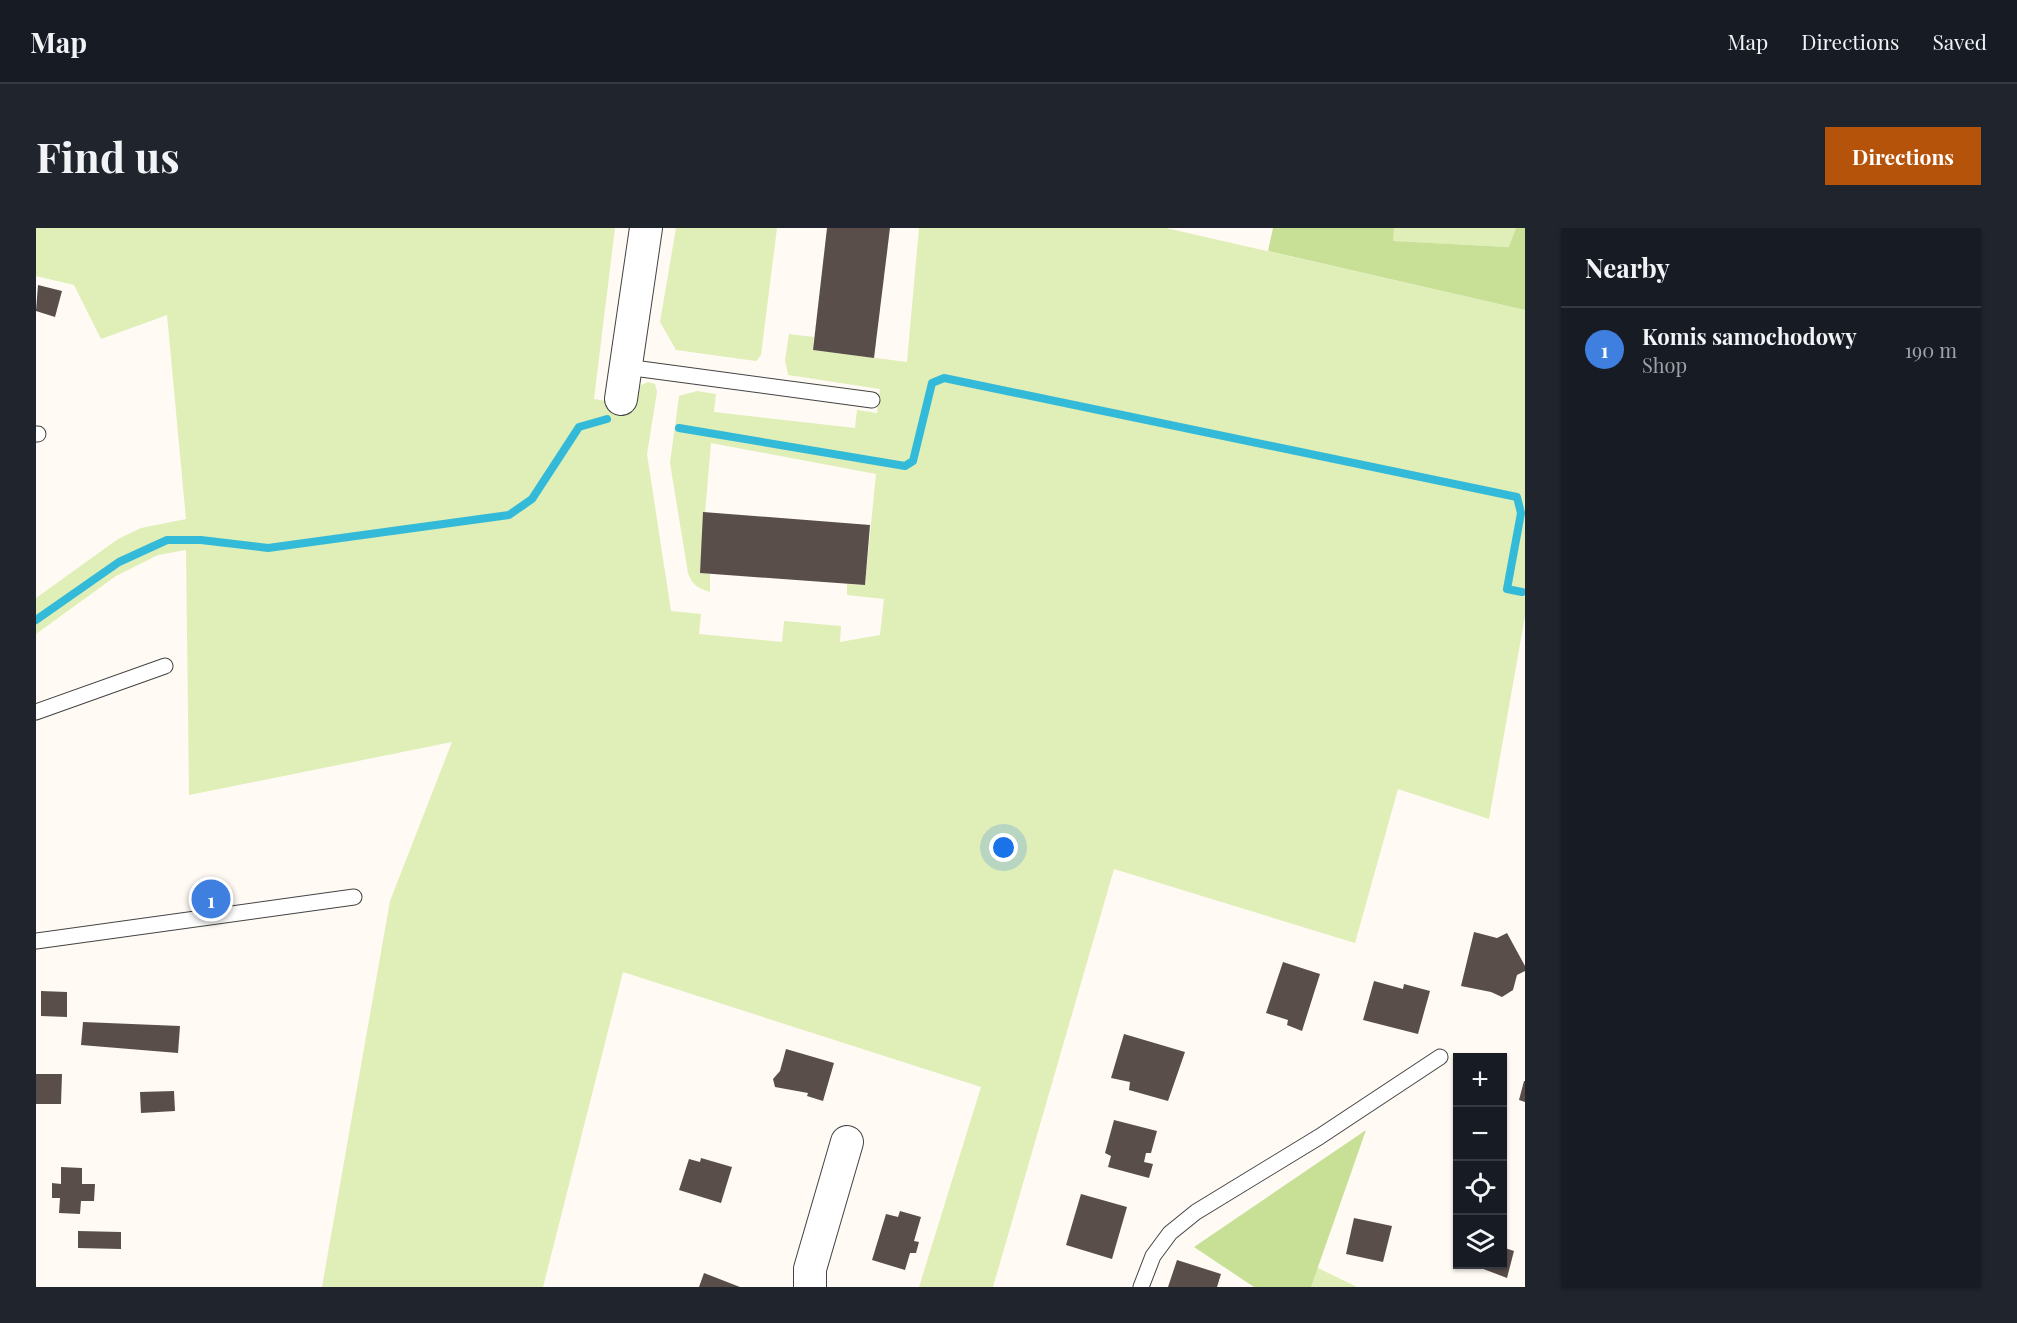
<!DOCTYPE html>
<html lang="en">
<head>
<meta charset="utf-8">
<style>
	body { margin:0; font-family:"Playfair Display",serif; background:#20242c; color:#f1f3f6 }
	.controls { position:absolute; right:18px; bottom:18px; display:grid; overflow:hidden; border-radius:0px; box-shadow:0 2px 4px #0004 }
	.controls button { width:54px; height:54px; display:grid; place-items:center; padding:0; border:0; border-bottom:2px solid #363941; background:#171b24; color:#f1f3f6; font:30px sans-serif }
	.you { position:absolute; left:968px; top:620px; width:21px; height:21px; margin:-15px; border:4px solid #fff; border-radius:50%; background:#1a73e8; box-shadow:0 0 0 9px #1a73e833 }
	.badge { display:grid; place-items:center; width:39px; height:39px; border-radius:50%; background:#b45309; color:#fff; font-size:20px; font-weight:700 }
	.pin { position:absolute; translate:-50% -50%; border:3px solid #fff; box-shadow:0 2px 6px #0006 }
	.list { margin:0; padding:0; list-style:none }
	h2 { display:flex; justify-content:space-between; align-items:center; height:78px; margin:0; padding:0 24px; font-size:26px }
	h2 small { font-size:20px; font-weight:400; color:#9ea1a6 }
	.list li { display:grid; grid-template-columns:39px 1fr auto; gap:18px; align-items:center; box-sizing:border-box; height:84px; padding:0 24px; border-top:2px solid #363941 }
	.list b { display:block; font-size:22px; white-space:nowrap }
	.list p { margin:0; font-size:20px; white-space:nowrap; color:#9ea1a6 }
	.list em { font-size:20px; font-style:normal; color:#9ea1a6 }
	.icon { flex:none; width:33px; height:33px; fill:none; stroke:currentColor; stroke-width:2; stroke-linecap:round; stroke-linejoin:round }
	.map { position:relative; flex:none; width:1489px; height:1059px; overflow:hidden; border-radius:0px }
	header { display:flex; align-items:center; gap:36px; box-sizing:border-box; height:84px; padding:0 30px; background:#171b24; border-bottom:2px solid #363941 }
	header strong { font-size:28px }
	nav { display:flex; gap:33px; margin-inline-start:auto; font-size:21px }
	.intro { display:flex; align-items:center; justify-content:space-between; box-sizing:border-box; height:144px; padding:0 36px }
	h1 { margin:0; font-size:42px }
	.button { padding:15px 27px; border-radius:0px; background:#b45309; color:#fff; font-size:21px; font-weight:700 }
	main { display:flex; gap:36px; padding:0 36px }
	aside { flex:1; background:#171b24; border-radius:0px; box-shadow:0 2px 4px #0004 }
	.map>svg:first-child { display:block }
	.green { fill:#e0eeb8 }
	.forest { fill:#c7e096 }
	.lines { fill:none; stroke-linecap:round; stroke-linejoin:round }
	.stream { stroke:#33bad9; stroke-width:8 }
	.building { fill:#5a4e4b }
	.service-casing { stroke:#434343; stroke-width:17 }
	.minor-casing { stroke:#434343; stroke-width:34 }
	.service { stroke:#fff; stroke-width:15 }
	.minor { stroke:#fff; stroke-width:32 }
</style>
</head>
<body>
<header>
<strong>Map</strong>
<nav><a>Map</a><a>Directions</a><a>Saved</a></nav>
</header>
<div class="intro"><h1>Find us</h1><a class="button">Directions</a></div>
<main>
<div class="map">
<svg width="1489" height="1059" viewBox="0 0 1489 1059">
	<rect width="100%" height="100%" fill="#fffaf3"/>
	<g class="green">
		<path d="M 0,0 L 579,0 L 558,171 L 600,178 L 603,158 L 612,154 L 619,156 L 621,164 L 611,226 L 635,383 L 665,386 L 663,406 L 746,414 L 748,393 L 805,398 L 804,414 L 844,407 L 848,371 L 811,367 L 811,356 L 829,357 L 840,246 L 675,215 L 664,345 L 674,346 L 674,364 C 662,360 656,357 652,345 L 634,235 L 643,168 L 661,163 L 680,166 L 678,184 L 819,200 L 821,182 L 841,185 L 844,161 L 752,147 L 749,132 L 753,106 L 778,109 L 777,122 L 871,134 L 883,0 L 1130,0 L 1489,82 L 1489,388 L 1453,591 L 1362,561 L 1319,715 L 1078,641 L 957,1059 L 883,1059 L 945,859 L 587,744 L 507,1059 L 286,1059 L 354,673 L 416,514 L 153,567 L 150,322 L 122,327 L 80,348 L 0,406 L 0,370 L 82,311 L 105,300 L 150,291 L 131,87 L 65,111 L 38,57 L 0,48 Z"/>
		<path d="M 640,0 L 741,0 L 725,127 L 720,133 L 640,122 L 624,94 Z"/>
		<path d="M 1358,0 L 1480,0 L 1474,19 L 1356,13 Z"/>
		<path d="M 1280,1039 L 1321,1059 L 1275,1059 Z"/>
	</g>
	<g class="forest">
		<path d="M 1237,0 L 1358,0 L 1357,13 L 1473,19 L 1480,0 L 1489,0 L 1489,82 L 1232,23 Z"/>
		<path d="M 1330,902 L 1275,1059 L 1218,1059 L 1158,1019 Z"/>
	</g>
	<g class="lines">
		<g class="stream">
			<path d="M 643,200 L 869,238 L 877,233 L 896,155 L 908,150 L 1481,269 L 1485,285 L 1471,361 L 1486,364"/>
			<path d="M 0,392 L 83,334 L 131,312 L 165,312 L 232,320 L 473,287 L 496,271 L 543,199 L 571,191"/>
		</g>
	</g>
	<g class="building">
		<path d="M 791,0 L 854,0 L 838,130 L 777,122 Z"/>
		<path d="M 2,57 L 26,63 L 19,89 L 0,83 Z"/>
		<path d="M 667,284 L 834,297 L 829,357 L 664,345 Z"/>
		<path d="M 1438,704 L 1461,710 L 1471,705 L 1489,738 L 1489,743 L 1481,747 L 1477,762 L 1466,769 L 1455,764 L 1425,758 Z"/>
		<path d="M 1247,734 L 1284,746 L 1266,803 L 1251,797 L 1252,792 L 1230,785 Z"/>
		<path d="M 1338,753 L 1367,761 L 1368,756 L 1394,763 L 1382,806 L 1327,792 Z"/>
		<path d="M 5,763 L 31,764 L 31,789 L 5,788 Z"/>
		<path d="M 47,794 L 144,798 L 142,825 L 45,817 Z"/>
		<path d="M 1088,806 L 1149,824 L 1132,873 L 1093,862 L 1094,854 L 1075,850 Z"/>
		<path d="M 750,821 L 798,835 L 787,873 L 771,868 L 772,865 L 739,859 L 737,851 L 744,843 Z"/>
		<path d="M 0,846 L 26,846 L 25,876 L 0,876 Z"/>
		<path d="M 1488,853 L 1489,853 L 1489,874 L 1483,872 Z"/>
		<path d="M 138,863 L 139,883 L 105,885 L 104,864 Z"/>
		<path d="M 1078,892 L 1121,903 L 1115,925 L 1110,925 L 1108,934 L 1117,936 L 1113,950 L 1072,939 L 1075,928 L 1069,925 Z"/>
		<path d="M 665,930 L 696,939 L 685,975 L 643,962 L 653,931 L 664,934 Z"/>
		<path d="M 25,939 L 46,940 L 46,956 L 59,956 L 58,973 L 45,973 L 44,986 L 23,985 L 24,970 L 16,970 L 16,955 L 25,956 Z"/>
		<path d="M 1045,966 L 1091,979 L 1076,1031 L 1030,1017 Z"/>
		<path d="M 864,983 L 885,989 L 878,1013 L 883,1014 L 880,1025 L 874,1025 L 869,1042 L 836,1032 L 850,986 L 862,989 Z"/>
		<path d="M 1318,990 L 1356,998 L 1347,1034 L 1310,1026 Z"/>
		<path d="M 42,1003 L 85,1004 L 85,1021 L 42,1020 Z"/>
		<path d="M 1466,1019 L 1478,1023 L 1471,1050 L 1437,1037 L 1466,1036 Z"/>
		<path d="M 1141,1032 L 1185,1046 L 1181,1059 L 1132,1059 Z"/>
		<path d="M 668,1045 L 704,1059 L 663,1059 Z"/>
	</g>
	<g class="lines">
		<defs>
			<g id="service">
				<path d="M 590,139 L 836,172"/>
				<path d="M 0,206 L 2,206"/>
				<path d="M 0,484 L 129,438"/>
				<path d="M 0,713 L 318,669"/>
				<path d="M 1105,1059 L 1117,1028 L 1134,1005 L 1160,984 L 1283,909 L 1404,829"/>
			</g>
			<g id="minor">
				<path d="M 585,171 L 610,0"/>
				<path d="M 774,1059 L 774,1041 L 811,914"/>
			</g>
		</defs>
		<use href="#service" class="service-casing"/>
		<use href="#minor" class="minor-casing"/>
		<use href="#service" class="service"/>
		<use href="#minor" class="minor"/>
	</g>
</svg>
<div class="controls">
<button>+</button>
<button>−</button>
<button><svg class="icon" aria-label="locate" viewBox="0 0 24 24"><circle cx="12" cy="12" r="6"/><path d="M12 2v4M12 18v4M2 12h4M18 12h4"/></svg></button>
<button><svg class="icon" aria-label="layers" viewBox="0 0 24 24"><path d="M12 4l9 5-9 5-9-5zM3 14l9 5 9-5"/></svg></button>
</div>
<div class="you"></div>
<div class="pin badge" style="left:175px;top:671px;background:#3f7fe0">1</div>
</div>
<aside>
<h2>Nearby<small></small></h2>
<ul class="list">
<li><span class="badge" style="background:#3f7fe0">1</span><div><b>Komis samochodowy</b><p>Shop</p></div><em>190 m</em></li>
</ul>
</aside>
</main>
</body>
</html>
